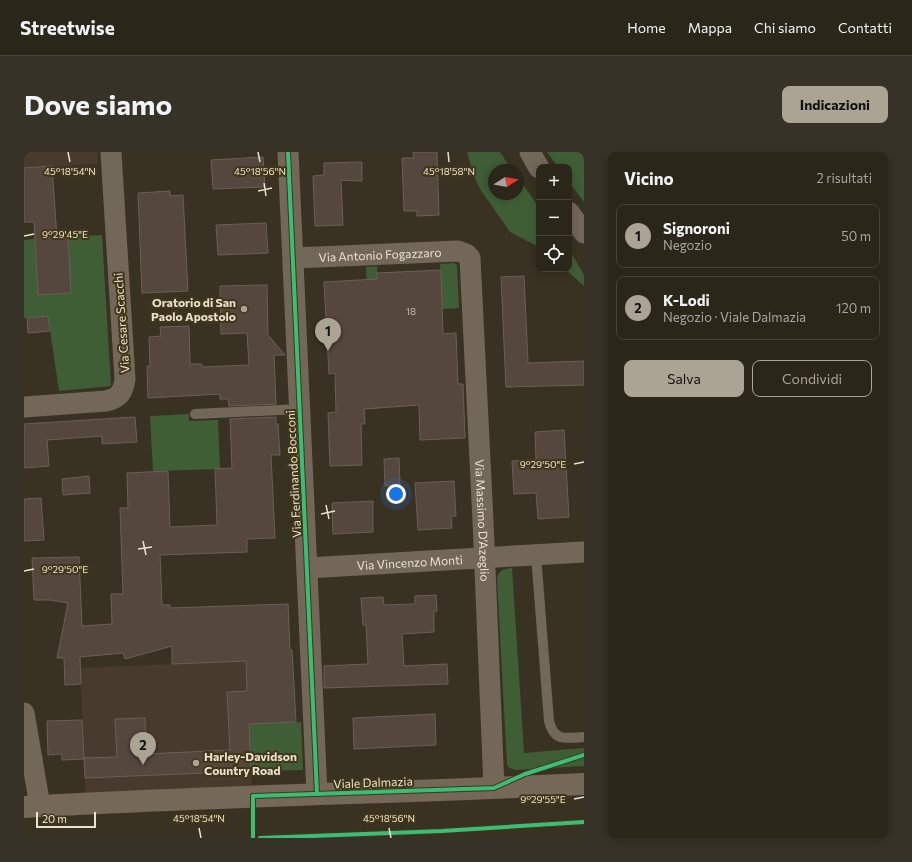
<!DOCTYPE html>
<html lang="it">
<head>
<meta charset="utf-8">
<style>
	body { margin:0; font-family:Commissioner,sans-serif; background:#373227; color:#f1f3f6 }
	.controls { position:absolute; right:12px; top:12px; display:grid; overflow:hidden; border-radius:8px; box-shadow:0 2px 10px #0003 }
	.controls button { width:36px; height:36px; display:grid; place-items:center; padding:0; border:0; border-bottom:1px solid #474339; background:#2b261a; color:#f1f3f6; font:20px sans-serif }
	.compass { position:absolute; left:464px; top:12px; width:36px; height:36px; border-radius:50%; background:#2b261a; box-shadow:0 2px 10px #0003; rotate:79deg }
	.scale { position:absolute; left:12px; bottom:10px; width:60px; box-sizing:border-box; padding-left:4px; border:2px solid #e9e1d1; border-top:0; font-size:11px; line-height:14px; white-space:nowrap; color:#e9e1d1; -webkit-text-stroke:3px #423619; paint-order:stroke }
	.you { position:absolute; left:372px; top:342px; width:14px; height:14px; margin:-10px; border:3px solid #fff; border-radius:50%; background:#1a73e8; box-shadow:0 0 0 6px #1a73e833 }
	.badge { display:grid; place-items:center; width:26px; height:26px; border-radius:50%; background:#aba494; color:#111; font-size:13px; font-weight:700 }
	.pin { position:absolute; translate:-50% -33px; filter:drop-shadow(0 1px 2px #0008) }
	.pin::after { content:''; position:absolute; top:21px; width:14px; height:12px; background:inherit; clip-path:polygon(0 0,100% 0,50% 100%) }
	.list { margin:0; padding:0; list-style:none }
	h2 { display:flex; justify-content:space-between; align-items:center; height:52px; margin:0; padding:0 16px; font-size:17px }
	h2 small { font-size:13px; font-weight:400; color:#a6a5a2 }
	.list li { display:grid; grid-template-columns:26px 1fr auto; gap:12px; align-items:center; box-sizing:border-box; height:64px; margin:0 8px 8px; padding:0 8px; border:1px solid #474339; border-radius:8px }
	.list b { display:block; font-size:15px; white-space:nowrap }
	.list p { margin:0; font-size:13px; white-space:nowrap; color:#a6a5a2 }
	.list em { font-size:13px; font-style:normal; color:#a6a5a2 }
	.actions { display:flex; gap:8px; padding:12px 16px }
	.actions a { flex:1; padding:9px 0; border:1px solid #aba494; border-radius:8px; text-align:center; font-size:14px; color:#aba494 }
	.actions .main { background:#aba494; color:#111 }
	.icon { flex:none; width:22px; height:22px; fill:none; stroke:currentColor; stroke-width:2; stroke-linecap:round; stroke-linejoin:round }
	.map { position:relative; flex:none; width:560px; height:686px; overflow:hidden; border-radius:8px }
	header { display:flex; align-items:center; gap:24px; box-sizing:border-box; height:56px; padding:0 20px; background:#2b261a; border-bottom:1px solid #474339 }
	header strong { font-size:19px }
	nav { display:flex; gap:22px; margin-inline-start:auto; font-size:14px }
	.intro { display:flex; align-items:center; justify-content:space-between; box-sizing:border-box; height:96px; padding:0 24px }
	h1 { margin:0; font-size:28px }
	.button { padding:10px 18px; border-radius:8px; background:#aba494; color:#111; font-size:14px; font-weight:700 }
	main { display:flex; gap:24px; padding:0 24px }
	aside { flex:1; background:#2b261a; border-radius:8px; box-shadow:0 2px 10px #0003 }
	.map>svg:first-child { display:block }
	.commercial { fill:#493a2e }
	.green { fill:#3f5e36 }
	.building { fill:#55463e; stroke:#6a6058 }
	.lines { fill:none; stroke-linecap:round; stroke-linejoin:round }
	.lane { stroke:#736759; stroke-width:10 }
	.street { stroke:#736759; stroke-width:21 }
	.secondary { stroke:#756859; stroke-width:22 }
	.cycleway-casing { stroke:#423619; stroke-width:6 }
	.cycleway { stroke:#3abd76; stroke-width:4 }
	.ticks { fill:none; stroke:#e9e1d1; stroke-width:1.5 }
	.poi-dot { fill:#aba494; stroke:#423619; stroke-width:1.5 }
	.labels { text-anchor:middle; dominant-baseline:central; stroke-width:4; stroke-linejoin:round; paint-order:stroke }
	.number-label { font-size:10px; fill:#c4baac }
	.street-label { font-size:12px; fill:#e9e1d1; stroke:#423619 }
	.poi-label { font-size:12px; font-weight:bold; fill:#e9e1d1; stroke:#423619; text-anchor:end }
	.ticks-label { font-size:10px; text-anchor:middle; fill:#e9e1d1; stroke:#423619; stroke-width:4; stroke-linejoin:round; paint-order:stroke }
</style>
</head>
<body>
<header>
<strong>Streetwise</strong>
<nav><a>Home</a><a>Mappa</a><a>Chi siamo</a><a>Contatti</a></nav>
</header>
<div class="intro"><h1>Dove siamo</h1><a class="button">Indicazioni</a></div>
<main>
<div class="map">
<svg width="560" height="686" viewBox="0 0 560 686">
	<rect width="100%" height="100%" fill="#393222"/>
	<g class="commercial">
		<path d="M 0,0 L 73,0 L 74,12 L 0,16 Z"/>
		<path d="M 222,509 L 228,643 L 62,650 L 56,516 Z"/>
	</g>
	<g class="green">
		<path d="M 443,0 L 476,0 L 488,18 L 470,18 L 470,42 L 494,42 L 494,26 L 515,55 L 515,95 L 486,80 L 456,37 L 450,24 Z"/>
		<path d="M 523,0 L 560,0 L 560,50 L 545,30 L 545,15 L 534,15 Z"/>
		<path d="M 78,83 L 87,234 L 35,239 L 24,164 L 0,166 L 0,88 L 11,87 L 14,142 L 44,85 Z"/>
		<path d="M 545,97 L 560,123 L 560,134 L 541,117 L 545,117 Z"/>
		<path d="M 430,111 L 433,113 L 435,156 L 418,157 L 416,112 Z"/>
		<path d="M 353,114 L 356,185 L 345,186 L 342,115 Z"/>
		<path d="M 165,262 L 165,269 L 194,268 L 196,317 L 129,319 L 126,264 Z"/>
		<path d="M 488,416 L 500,601 L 560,596 L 560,614 L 492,618 L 485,616 L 483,613 L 473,426 C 475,418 480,417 488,416 Z"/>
		<path d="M 277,570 L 279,618 L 227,619 L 225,572 Z"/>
	</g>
	<g class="building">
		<path d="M 389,0 L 413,0 L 415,63 L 393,64 L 393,59 L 380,59 L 378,6 L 390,6 Z"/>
		<path d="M 239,5 L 241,35 L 189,37 L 187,8 Z"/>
		<path d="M 338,10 L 338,29 L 317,28 L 319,73 L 291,74 L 289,24 L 300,23 L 300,11 Z"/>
		<path d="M 28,14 L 33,86 L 44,85 L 47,141 L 14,143 L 10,70 L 0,70 L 0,16 Z"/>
		<path d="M 146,39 L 146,44 L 159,43 L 164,139 L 118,141 L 114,41 Z"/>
		<path d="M 242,71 L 244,101 L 194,103 L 192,73 Z"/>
		<path d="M 417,118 L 419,182 L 432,181 L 434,232 L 439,232 L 441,286 L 396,288 L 395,253 L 340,257 L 341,272 L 337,272 L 338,313 L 306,314 L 304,261 L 312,260 L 311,221 L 305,222 L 300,130 L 353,127 L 353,121 Z"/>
		<path d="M 500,124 L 504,211 L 560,209 L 560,233 L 482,235 L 477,125 Z"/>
		<path d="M 243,133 L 244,183 L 261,203 L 250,203 L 252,252 L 205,254 L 204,247 L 196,247 L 196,242 L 124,246 L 123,214 L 126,214 L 125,185 L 137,184 L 136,175 L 165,174 L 166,212 L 178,212 L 178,215 L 225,213 L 223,181 L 197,182 L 196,134 Z"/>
		<path d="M 24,164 L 26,179 L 4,181 L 3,166 Z"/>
		<path d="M 111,265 L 113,290 L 78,292 L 78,284 L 23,288 L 25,314 L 0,316 L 0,272 Z"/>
		<path d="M 252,265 L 252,272 L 254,272 L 256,303 L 247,303 L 251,386 L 223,387 L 223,400 L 136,403 L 138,453 L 146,453 L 146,456 L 264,452 L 266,498 L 268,498 L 272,570 L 225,572 L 227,619 L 61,626 L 60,606 L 93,605 L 91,567 L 121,566 L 122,602 L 206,598 L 203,540 L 223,539 L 222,509 L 148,512 L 148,494 L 101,507 L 99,501 L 56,505 L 57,532 L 41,533 L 40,506 L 33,506 L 44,451 L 26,448 L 10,448 L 8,406 L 55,405 L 58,474 L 88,472 L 87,442 L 99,442 L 96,356 L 104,356 L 103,321 L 144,319 L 146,375 L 193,373 L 191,317 L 208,316 L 206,267 Z"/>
		<path d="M 540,278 L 545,365 L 514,367 L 512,341 L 490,342 L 488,309 L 512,308 L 511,280 Z"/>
		<path d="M 375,306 L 376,333 L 361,334 L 360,307 Z"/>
		<path d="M 65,324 L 66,341 L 39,343 L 38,327 Z"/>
		<path d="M 430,329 L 432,364 L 427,364 L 428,376 L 394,378 L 391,331 Z"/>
		<path d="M 17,346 L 20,388 L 0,389 L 0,347 Z"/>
		<path d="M 349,349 L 349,380 L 309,382 L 308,351 Z"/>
		<path d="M 412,443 L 413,459 L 410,459 L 410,480 L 378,482 L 380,514 L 423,512 L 424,532 L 300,536 L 300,514 L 344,512 L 342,473 L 339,473 L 337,446 L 359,445 L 360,453 L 391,452 L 391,444 Z"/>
		<path d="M 411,562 L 412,593 L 330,597 L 329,566 Z"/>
		<path d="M 58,568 L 60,607 L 38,608 L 38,602 L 24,603 L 23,569 Z"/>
	</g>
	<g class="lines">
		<g class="lane">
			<path d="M 171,262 L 276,257"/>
			<path d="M 512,403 L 525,569 C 530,590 542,586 560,585"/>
		</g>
		<g class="street">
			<path d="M 264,0 L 293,642"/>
			<path d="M 506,0 L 515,16"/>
			<path d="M 545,60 L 560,81"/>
			<path id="s1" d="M 270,106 L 434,99 L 442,102 L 446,106 L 459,369 L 470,636"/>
			<path d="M 0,255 L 82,249 C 95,246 99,241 101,227 L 87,0"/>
			<path id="s2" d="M 283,416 L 560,400"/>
			<path d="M 0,561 L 16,654"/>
		</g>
		<path class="secondary" d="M 0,655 C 187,644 373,641 560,632"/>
		<defs>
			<g id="cycleway">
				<path d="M 264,0 L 293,642"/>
				<path d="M 229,686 L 229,644 L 470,636 L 501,622 L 560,603"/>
				<path d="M 236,686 L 418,679 L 560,670"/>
			</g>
		</defs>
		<use href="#cycleway" class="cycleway-casing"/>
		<use href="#cycleway" class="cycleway"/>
	</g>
	<path class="ticks" d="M 44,0 L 46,10M 234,0 L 236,10M 424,0 L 425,10M 240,31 L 242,44M 234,39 L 248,36M 0,84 L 10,82M 550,312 L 560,310M 302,353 L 305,367M 297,362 L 311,359M 119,389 L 122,403M 114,397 L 128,395M 0,419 L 10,417M 550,647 L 560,645M 175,676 L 177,686M 365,676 L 367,686"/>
	<g class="poi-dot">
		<circle cx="220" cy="157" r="4"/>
		<circle cx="172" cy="611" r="4"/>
	</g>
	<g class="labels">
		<g class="number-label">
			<text x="387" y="159">18</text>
		</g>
		<g class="street-label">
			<text stroke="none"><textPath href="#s1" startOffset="86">Via Antonio Fogazzaro</textPath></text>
			<text transform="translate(97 171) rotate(-94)">Via Cesare Scacchi</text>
			<text transform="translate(269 322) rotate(-93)">Via Ferdinando Bocconi</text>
			<text stroke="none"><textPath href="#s1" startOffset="441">Via Massimo D’Azeglio</textPath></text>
			<text stroke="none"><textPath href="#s2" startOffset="103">Via Vincenzo Monti</textPath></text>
			<text transform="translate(349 630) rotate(-2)">Viale Dalmazia</text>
		</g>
		<g class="poi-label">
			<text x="212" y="150">Oratorio di San<tspan x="212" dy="14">Paolo Apostolo</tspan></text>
			<text x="180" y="604" text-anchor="start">Harley-Davidson<tspan x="180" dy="14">Country Road</tspan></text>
		</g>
	</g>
	<g class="ticks-label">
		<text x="46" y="23">45°18'54"N</text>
		<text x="236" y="23">45°18'56"N</text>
		<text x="425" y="23">45°18'58"N</text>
		<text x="41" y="86">9°29'45"E</text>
		<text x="519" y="316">9°29'50"E</text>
		<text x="41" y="421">9°29'50"E</text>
		<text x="519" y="651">9°29'55"E</text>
		<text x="175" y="670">45°18'54"N</text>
		<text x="365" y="670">45°18'56"N</text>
	</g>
</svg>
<div class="controls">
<button>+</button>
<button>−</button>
<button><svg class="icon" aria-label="locate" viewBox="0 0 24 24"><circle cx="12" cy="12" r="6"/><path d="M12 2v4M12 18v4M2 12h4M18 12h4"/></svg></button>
</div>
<svg class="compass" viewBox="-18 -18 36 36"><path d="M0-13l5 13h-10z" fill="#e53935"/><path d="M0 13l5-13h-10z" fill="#a6a5a2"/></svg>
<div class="scale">20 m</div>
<div class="you"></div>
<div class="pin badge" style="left:304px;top:199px">1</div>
<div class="pin badge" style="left:119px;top:613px">2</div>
</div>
<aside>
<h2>Vicino<small>2 risultati</small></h2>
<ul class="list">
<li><span class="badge">1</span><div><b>Signoroni</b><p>Negozio</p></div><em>50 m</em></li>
<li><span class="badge">2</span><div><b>K-Lodi</b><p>Negozio · Viale Dalmazia</p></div><em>120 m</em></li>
</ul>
<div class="actions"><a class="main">Salva</a><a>Condividi</a></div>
</aside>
</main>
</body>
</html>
